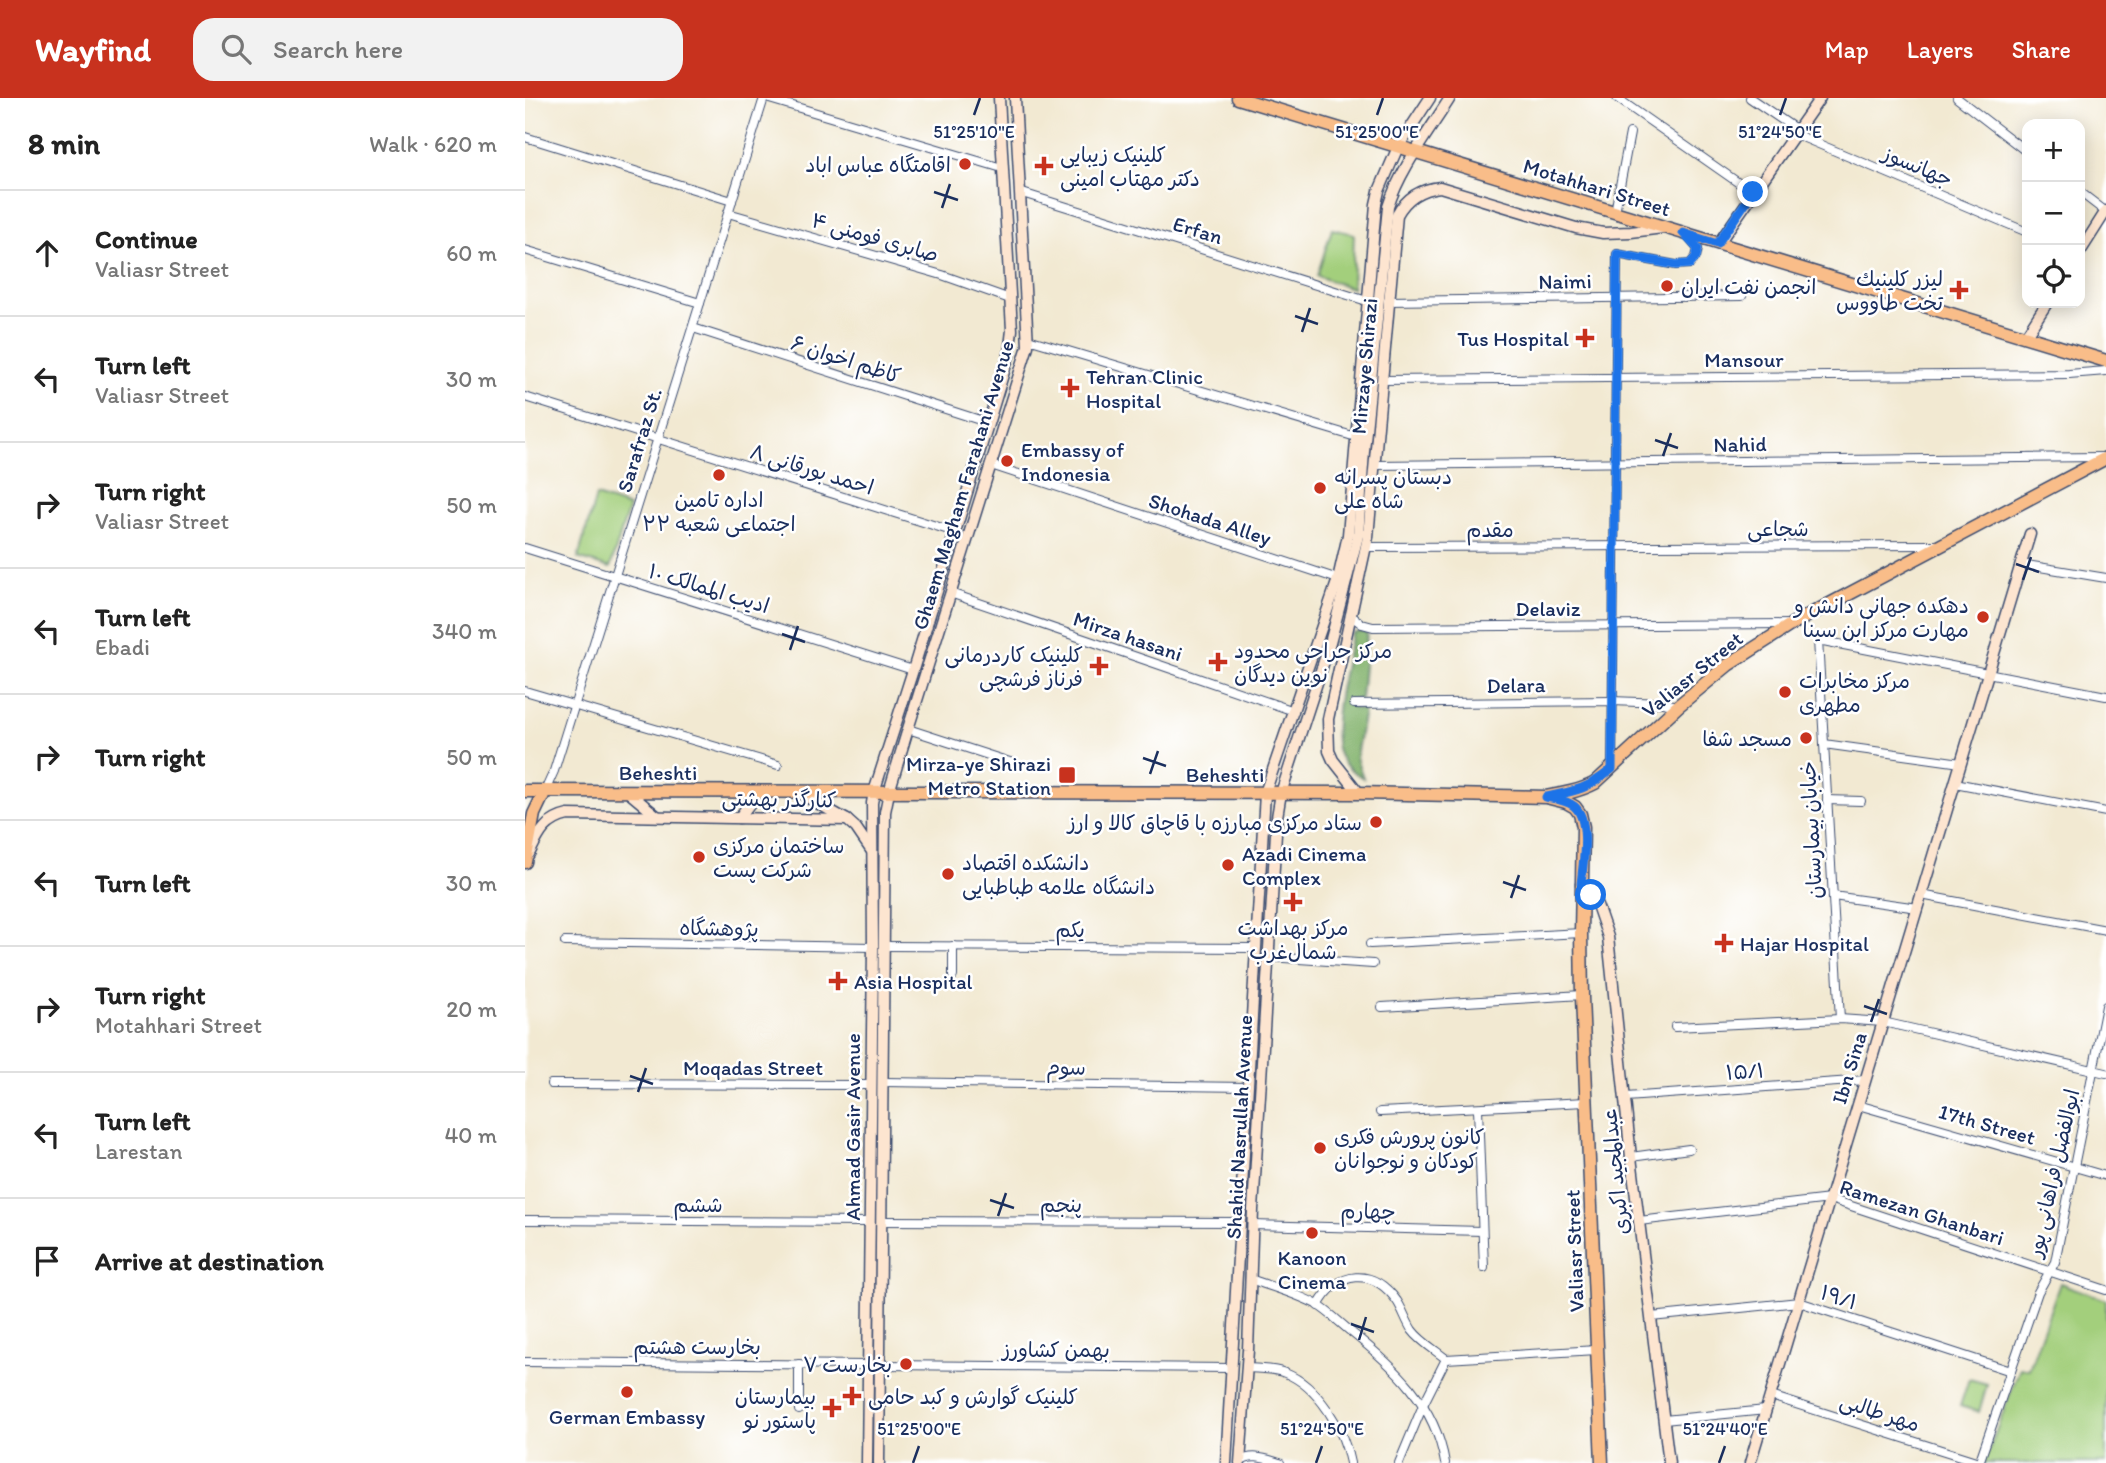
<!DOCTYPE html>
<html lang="en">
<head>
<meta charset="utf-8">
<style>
	body { margin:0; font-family:Itim,"Playpen Sans Arabic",sans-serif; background:#f2f2f2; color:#222 }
	.controls { position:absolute; right:21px; top:21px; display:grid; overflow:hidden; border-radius:14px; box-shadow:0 4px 18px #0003 }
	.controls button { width:63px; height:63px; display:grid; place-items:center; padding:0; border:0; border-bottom:2px solid #e0e0e0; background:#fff; color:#222; font:35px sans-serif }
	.stop { position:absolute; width:21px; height:21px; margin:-16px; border:5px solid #1a73e8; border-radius:50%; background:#fff }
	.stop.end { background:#1a73e8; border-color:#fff; box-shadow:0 2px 7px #0008 }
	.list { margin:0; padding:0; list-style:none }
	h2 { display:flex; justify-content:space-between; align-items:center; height:91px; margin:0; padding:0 28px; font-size:30px }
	h2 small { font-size:23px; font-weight:400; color:#767676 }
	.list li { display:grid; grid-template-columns:46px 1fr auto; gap:21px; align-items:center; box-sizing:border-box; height:126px; padding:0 28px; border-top:2px solid #e0e0e0 }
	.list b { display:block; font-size:26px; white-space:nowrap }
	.list p { margin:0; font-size:23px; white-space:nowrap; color:#767676 }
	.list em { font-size:23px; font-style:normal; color:#767676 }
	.icon { flex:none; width:38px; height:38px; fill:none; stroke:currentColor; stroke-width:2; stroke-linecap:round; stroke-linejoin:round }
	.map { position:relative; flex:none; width:1581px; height:1365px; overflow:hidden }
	header { display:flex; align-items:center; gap:42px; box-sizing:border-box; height:98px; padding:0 35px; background:#c8321e; color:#fff }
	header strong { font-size:33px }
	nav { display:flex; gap:38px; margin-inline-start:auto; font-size:24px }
	.search { width:490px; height:63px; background:#f2f2f2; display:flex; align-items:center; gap:18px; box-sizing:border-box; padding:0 24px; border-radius:21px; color:#767676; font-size:26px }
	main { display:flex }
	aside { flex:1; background:#fff }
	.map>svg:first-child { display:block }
	.green { fill:#a3cf7c; stroke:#5f7f6d; stroke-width:2 }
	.forest { fill:#82b26c; stroke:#4e7065; stroke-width:2 }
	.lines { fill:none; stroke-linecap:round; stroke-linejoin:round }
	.street-casing { stroke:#3b4b6f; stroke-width:10 }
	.secondary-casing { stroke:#3b4b6f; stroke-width:13 }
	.primary-casing { stroke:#3b4b6f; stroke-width:15 }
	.street { stroke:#fff; stroke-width:8 }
	.secondary { stroke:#fde5d0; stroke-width:10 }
	.primary { stroke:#f9bd89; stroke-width:12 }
	.route { stroke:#1a73e8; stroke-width:9 }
	.ticks { fill:none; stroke:#1b2f5e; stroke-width:2.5 }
	.poi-dot { fill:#c8321e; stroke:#fff; stroke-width:2.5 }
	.labels { text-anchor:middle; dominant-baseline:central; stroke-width:5; stroke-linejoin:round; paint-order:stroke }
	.poi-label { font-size:21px; fill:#1b2f5e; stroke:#fff; text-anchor:start }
	.street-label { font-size:21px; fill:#1b2f5e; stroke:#fff }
	.ticks-label { font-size:18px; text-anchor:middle; fill:#1b2f5e; stroke:#fff; stroke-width:5; stroke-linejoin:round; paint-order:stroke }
</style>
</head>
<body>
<header>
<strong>Wayfind</strong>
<div class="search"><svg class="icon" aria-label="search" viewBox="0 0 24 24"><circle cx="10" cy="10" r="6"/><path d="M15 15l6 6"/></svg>Search here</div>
<nav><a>Map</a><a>Layers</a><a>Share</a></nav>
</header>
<main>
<aside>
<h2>8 min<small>Walk · 620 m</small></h2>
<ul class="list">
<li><svg class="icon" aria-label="ahead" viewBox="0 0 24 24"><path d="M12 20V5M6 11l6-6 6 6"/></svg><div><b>Continue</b><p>Valiasr Street</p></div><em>60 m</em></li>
<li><svg class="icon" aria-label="left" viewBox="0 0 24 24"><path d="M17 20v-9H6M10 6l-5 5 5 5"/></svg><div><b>Turn left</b><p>Valiasr Street</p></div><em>30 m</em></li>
<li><svg class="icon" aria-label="right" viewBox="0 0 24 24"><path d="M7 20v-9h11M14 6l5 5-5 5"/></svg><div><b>Turn right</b><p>Valiasr Street</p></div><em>50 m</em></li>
<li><svg class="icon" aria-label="left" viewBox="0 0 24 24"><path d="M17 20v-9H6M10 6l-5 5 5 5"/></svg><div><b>Turn left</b><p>Ebadi</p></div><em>340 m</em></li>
<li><svg class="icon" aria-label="right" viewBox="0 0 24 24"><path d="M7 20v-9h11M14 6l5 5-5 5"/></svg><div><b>Turn right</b></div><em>50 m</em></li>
<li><svg class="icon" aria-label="left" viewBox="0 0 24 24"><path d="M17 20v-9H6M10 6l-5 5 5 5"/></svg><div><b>Turn left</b></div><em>30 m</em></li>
<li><svg class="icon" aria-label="right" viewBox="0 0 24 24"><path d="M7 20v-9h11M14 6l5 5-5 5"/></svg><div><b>Turn right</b><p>Motahhari Street</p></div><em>20 m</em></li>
<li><svg class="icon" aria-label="left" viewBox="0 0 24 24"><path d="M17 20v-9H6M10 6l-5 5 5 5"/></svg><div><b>Turn left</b><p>Larestan</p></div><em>40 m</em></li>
<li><svg class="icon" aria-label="arrive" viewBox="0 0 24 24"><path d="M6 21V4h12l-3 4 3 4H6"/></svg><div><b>Arrive at destination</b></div></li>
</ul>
</aside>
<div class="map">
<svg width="1581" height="1365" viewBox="0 0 1581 1365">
	<rect width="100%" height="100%" fill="#fff"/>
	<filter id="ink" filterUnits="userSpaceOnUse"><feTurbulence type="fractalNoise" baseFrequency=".0143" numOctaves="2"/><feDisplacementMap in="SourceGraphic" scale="14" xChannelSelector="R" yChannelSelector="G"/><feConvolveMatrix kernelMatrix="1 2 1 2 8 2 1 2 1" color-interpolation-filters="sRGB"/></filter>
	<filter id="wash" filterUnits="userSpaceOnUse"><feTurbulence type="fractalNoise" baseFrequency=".00686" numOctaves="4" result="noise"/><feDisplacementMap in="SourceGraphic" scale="28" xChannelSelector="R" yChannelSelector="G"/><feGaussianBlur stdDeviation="1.57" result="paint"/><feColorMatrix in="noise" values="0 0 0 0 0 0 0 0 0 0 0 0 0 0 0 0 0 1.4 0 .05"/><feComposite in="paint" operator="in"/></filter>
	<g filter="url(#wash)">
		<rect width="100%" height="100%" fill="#f2e9d2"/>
		<g class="green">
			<path d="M 807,131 L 829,136 L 827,190 L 792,178 Z"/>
			<path d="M 71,398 L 104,409 L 85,470 L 53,460 Z"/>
			<path d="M 1535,1185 L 1581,1202 L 1581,1365 L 1459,1365 L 1495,1270 L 1504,1271 Z"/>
			<path d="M 1444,1281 L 1462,1286 L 1454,1314 L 1435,1308 Z"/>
		</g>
		<path class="forest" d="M 834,533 L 842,534 L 836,601 L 829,602 L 828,610 L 839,612 L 831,659 L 838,680 C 829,675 818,667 814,657 C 803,631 821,563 827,535 Z"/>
	</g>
	<g filter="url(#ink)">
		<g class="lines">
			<defs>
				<g id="street">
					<path d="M 241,0 L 477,70"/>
					<path d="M 1092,0 L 1228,95"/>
					<path d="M 1225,0 L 1272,32"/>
					<path d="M 1432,0 L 1502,54"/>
					<path d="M 1270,36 L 1502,134"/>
					<path d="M 0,39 L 207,103"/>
					<path d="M 494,94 L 842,203"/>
					<path d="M 1555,94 L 1581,114"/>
					<path d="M 1090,114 L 1105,35"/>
					<path d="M 203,115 L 417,177 L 485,201"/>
					<path d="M 0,152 L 175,205"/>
					<path d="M 863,203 L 1217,198"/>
					<path d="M 168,230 L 464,325"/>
					<path d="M 503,241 L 831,339"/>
					<path d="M 857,282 L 1544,276 L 1581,273"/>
					<path d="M 0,299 L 430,434"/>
					<path d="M 466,367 L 813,481"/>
					<path d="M 850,367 L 1578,359"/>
					<path d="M 841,449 L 1411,447"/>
					<path d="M 0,450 L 388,572"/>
					<path d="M 1496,466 L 1581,480"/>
					<path d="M 425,495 L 769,613"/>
					<path d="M 825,517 L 837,526 L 848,529 L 1266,526"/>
					<path d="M 0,593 L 253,667"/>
					<path d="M 829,606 L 1087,603 L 1138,605 L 1153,608"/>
					<path d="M 383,631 L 491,666"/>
					<path d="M 1299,646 L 1436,665"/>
					<path d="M 1087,671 L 1092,156 L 1151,167 L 1165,166 L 1171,159 L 1173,151 L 1162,138"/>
					<path d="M 1430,685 L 1581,714"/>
					<path d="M 20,693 L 29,673 L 239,0"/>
					<path d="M 1302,702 L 1336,703"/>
					<path d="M 1396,797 L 1581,832"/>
					<path d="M 1308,798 L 1393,810"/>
					<path d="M 40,844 L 348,849"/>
					<path d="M 845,846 L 1056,835"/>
					<path d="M 359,848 L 731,850"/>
					<path d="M 428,848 L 428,878"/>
					<path d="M 744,859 L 848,866"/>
					<path d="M 857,909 L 1057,897"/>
					<path d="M 1315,921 L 1293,542 L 1581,598"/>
					<path d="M 1150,929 L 1315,921 L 1358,924 L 1581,975"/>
					<path d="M 358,984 L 723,989"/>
					<path d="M 26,986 L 346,987"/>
					<path d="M 1101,999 L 1341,982"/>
					<path d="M 1333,1007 L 1581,1078"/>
					<path d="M 953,1010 L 959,1170"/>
					<path d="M 855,1014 L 1061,1004"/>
					<path d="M 1106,1059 L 1164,1051"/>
					<path d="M 0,1122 L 345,1124"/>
					<path d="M 356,1123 L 715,1124"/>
					<path d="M 1114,1123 L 1305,1101 L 1581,1192"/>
					<path d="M 727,1127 L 957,1133"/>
					<path d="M 725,1181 C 747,1189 770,1195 791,1206 C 803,1213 814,1224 825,1233 C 870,1269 910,1305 920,1365"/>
					<path d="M 793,1208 C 813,1172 848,1169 872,1203 C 878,1212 881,1223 887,1232 C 895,1243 910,1252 921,1261 L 1072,1252"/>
					<path d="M 1126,1219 L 1274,1204 L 1486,1273"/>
					<path d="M 0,1264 L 343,1267"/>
					<path d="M 274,1266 L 274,1312"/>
					<path d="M 355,1267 L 706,1270"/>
					<path d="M 722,1270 C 734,1271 748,1270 760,1275 C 793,1288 819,1331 825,1365"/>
					<path d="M 1246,1298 L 1454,1364"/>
					<path d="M 1139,1322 L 1241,1312"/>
					<path d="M 715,1364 C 727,1355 741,1361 755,1365"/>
					<path d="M 874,1365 L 899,1305 L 921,1261"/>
					<path d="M 1454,1365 L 1513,1194 L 1530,1164 L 1581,908"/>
				</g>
				<g id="secondary">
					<path d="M 1193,146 L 1295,0"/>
					<path d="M 1555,154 L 1581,113"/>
					<path d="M 1500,239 L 1522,205"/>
					<path d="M 102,693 L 132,718"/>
					<path d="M 271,693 L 322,722 L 331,730 L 346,752"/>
					<path d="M 834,695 L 808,662 L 804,653 L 803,621 L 843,439 L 872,117 C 881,100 895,91 915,89 L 1051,130 L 1078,135 L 1106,134 L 1138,130"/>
					<path d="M 214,720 L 234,693"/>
					<path d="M 4,756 C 14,736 20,722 43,717 L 322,722"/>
					<path d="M 1056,786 L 1072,807 L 1083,839 L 1106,1059 L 1144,1365"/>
					<path d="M 342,1365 L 348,849 L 347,705 L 349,694 L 388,572 L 484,257 L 487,232 L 474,0"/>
					<path d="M 354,1365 L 360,714 L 364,694 L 383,631 L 503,248 L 490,0"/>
					<path d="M 701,1365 L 740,695 L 813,481 L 823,437 L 851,106 L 854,93 L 873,49 L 905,0"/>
					<path d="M 715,1365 L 723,1252 L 728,1112 L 752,719 L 756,695 L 805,545 L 833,438 L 839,353 L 863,109 C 875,71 904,34 925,0"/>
					<path d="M 1225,1365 L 1505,436"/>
				</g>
				<g id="primary">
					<path d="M 713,0 L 1581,263"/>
					<path d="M 0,693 L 834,695 L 1021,699 C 1038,696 1055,693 1070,685 L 1153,608 L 1203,567 L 1267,526 L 1581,360"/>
					<path d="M 1025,700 L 1041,704 L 1050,709 L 1055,716 L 1058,729 L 1056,835 L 1057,899 L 1077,1365"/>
					<path d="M 0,764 L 9,716 L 20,693"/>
				</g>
			</defs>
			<use href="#street" class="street-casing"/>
			<use href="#secondary" class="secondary-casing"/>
			<use href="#primary" class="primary-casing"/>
			<use href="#street" class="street"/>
			<use href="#secondary" class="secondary"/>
			<use href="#primary" class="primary"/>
		</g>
	</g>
	<g class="lines" filter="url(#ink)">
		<path class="route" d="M 1066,797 L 1056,786 C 1058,766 1066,722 1049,708 C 1041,702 1030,701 1021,699 C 1051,693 1063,691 1087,671 L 1092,156 L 1151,167 L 1165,166 L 1171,159 L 1173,151 L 1158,135 L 1192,146 L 1228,94"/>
	</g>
	<path class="ticks" d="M 449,17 L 455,0M 852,17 L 858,0M 1255,17 L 1261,0M 409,94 L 433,102M 417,110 L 425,86M 770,218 L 793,226M 777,234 L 785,210M 1130,342 L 1153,350M 1138,358 L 1146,335M 1491,466 L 1514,474M 1498,482 L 1506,459M 257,536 L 280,544M 265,552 L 273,528M 618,660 L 641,668M 625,676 L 633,653M 978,784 L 1001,792M 986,800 L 994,777M 1339,908 L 1362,916M 1346,924 L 1354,901M 105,978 L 128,986M 113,994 L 121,970M 465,1102 L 489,1110M 473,1118 L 481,1095M 826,1226 L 849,1234M 834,1242 L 841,1219M 388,1365 L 394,1348M 791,1365 L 797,1348M 1194,1365 L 1200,1348"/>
	<g class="poi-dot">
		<circle cx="440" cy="66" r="7"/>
		<path d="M515.5 57.5h7v7h7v7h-7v7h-7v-7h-7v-7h7z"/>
		<circle cx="1142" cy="188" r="7"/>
		<path d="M1430.5 181.5h7v7h7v7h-7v7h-7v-7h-7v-7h7z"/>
		<path d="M1056.5 229.5h7v7h7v7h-7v7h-7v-7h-7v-7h7z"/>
		<path d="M541.5 279.5h7v7h7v7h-7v7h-7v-7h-7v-7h7z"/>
		<circle cx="482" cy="363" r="7"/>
		<circle cx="194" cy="377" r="7"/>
		<circle cx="795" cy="390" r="7"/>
		<circle cx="1458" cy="519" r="7"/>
		<path d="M689.5 553.5h7v7h7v7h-7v7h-7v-7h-7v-7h7z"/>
		<path d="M570.5 557.5h7v7h7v7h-7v7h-7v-7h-7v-7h7z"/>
		<circle cx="1260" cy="594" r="7"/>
		<circle cx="1281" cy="640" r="7"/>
		<rect x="533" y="668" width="18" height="18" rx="3.5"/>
		<circle cx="851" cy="724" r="7"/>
		<circle cx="174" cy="759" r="7"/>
		<circle cx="703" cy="767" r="7"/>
		<circle cx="423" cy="776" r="7"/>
		<path d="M764.5 793.5h7v7h7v7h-7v7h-7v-7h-7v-7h7z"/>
		<path d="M1195.5 834.5h7v7h7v7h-7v7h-7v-7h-7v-7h7z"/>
		<path d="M309.5 872.5h7v7h7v7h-7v7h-7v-7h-7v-7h7z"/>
		<circle cx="795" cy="1050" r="7"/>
		<circle cx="787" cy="1135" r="7"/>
		<circle cx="381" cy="1266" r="7"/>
		<circle cx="102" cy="1294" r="7"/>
		<path d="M323.5 1287.5h7v7h7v7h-7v7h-7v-7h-7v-7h7z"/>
		<path d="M303.5 1299.5h7v7h7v7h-7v7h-7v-7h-7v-7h7z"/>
	</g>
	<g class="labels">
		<g class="poi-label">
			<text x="535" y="56">کلینیک زیبایی<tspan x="535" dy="24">دکتر مهتاب امینی</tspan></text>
			<text x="426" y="66" text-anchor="end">اقامتگاه عباس اباد</text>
			<text x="1418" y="180" text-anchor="end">ليزر كلينيك<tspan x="1418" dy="24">تخت طاووس</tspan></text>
			<text x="1156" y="188">انجمن نفت ایران</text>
			<text x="1044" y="240" text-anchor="end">Tus Hospital</text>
			<text x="561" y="278">Tehran Clinic<tspan x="561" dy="24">Hospital</tspan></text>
			<text x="496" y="351">Embassy of<tspan x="496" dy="24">Indonesia</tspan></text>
			<text x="809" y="378">دبستان پسرانه<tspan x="809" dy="24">شاه علی</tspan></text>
			<text x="194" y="401" text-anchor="middle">اداره تامین<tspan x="194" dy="24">اجتماعی شعبه ۲۲</tspan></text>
			<text x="1444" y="507" text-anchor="end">دهکده جهانی دانش و<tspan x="1444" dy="24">مهارت مرکز ابن سینا</tspan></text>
			<text x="709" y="552">مرکز جراحی محدود<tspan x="709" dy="24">نوین دیدگان</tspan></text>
			<text x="558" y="556" text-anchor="end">کلینیک کاردرمانی<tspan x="558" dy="24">فرناز فرشچی</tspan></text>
			<text x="1274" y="582">مرکز مخابرات<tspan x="1274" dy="24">مطهری</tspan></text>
			<text x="1267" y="640" text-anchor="end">مسجد شفا</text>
			<text x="526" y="665" text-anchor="end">Mirza-ye Shirazi<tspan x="526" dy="24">Metro Station</tspan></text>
			<text x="837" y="724" text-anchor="end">ستاد مرکزی مبارزه با قاچاق کالا و ارز</text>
			<text x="188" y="747">ساختمان مرکزی<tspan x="188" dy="24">شرکت پست</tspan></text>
			<text x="717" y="755">Azadi Cinema<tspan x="717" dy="24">Complex</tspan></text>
			<text x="437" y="764">دانشکده اقتصاد<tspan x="437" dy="24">دانشگاه علامه طباطبایی</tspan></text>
			<text x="768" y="829" text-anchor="middle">مرکز بهداشت<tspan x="768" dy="24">شمال‌غرب</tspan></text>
			<text x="1215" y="845">Hajar Hospital</text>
			<text x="329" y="883">Asia Hospital</text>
			<text x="809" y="1038">کانون پرورش فکری<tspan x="809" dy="24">کودکان و نوجوانان</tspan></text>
			<text x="787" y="1159" text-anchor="middle">Kanoon<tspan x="787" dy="24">Cinema</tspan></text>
			<text x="367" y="1266" text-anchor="end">بخارست ۷</text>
			<text x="291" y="1298" text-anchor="end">بیمارستان<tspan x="291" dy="24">پاستور نو</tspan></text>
			<text x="343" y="1298">کلینیک گوارش و کبد حامی</text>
			<text x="102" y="1318" text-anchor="middle">German Embassy</text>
		</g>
		<g class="street-label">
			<text transform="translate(1393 68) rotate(23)">جهانسوز</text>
			<text transform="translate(1072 89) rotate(17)">Motahhari Street</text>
			<text transform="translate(673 132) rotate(17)">Erfan</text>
			<text transform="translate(350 139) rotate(16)">صابری فومنی ۴</text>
			<text transform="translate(1040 183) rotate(-1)">Naimi</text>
			<text transform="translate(321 261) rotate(18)">کاظم اخوان ۶</text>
			<text x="1219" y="261">Mansour</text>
			<text transform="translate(839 268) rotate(-85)">Mirzaye Shirazi</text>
			<text transform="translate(114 342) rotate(-73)">Sarafraz St.</text>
			<text transform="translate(1215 346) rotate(-1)">Nahid</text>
			<text transform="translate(287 371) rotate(17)">احمد بورقانی ۸</text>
			<text transform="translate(438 387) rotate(-73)">Ghaem Magham Farahani Avenue</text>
			<text transform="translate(685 421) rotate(18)">Shohada Alley</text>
			<text x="1253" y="430">شجاعی</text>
			<text x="965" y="431">مقدم</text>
			<text transform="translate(184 490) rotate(17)">ادیب الممالک ۱۰</text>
			<text x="1023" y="510">Delaviz</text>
			<text transform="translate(603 538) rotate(19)">Mirza hasani</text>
			<text transform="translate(1167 576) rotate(-39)">Valiasr Street</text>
			<text transform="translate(991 587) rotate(-1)">Delara</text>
			<text x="133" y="674">Beheshti</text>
			<text x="700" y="676">Beheshti</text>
			<text transform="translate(254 701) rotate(1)">کنارگذر بهشتی</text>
			<text transform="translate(1286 732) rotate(-93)">خیابان بیمارستان</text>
			<text transform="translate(194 830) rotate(1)">پژوهشگاه</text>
			<text x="545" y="831">یکم</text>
			<text x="228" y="969">Moqadas Street</text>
			<text transform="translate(541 969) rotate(1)">سوم</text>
			<text transform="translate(1324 970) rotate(-73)">Ibn Sina</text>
			<text transform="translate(1220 973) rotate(-4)">۱۵/۱</text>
			<text transform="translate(1462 1026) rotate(16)">17th Street</text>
			<text transform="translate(327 1029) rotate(-90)">Ahmad Gasir Avenue</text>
			<text transform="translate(714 1029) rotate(-87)">Shahid Nasrullah Avenue</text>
			<text transform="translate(1090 1074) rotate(-96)">عبدالمجید اکبری</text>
			<text transform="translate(1528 1075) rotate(-77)">ابوالفضل فراهانی پور</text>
			<text x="173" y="1106">ششم</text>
			<text x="536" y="1106">پنجم</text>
			<text transform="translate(843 1113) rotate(1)">چهارم</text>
			<text transform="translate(1397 1114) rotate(18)">Ramezan Ghanbari</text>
			<text transform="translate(1049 1153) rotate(-92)">Valiasr Street</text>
			<text transform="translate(1314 1199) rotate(18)">۱۹/۱</text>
			<text x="172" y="1248">بخارست هشتم</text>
			<text x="531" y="1251">بهمن کشاورز</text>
			<text transform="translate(1355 1314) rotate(18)">مهر طالبی</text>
		</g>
	</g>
	<g class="ticks-label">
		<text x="449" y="40">51°25'10"E</text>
		<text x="852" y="40">51°25'00"E</text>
		<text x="1255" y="40">51°24'50"E</text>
		<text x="394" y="1337">51°25'00"E</text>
		<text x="797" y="1337">51°24'50"E</text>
		<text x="1200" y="1337">51°24'40"E</text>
	</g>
</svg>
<div class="controls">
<button>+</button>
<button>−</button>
<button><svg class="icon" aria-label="locate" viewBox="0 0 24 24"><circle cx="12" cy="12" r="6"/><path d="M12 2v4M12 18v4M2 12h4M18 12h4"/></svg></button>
</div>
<div class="stop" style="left:1066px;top:797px"></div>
<div class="stop end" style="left:1228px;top:94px"></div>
</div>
</main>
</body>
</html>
